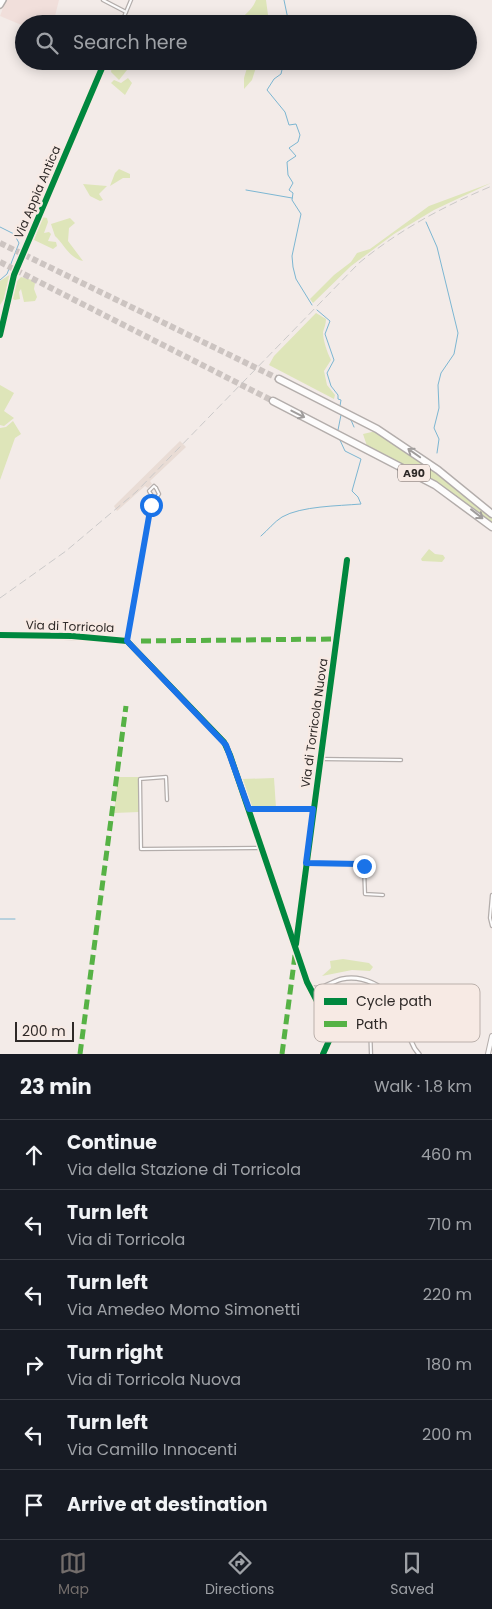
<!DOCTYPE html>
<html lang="en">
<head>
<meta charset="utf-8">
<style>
	body { margin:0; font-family:Poppins,sans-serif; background:#20242c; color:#f1f3f6 }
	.scale { position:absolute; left:15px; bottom:12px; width:59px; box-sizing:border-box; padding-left:5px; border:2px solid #2e2927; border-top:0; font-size:14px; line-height:18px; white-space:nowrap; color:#2e2927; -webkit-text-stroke:4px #f7eae4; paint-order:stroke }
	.stop { position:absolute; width:15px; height:15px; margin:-11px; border:4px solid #1a73e8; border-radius:50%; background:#fff }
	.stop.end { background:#1a73e8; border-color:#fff; box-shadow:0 1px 5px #0008 }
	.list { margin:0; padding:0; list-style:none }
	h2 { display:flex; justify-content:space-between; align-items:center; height:65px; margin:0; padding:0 20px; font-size:21px }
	h2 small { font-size:16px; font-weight:400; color:#9ea1a6 }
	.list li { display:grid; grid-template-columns:32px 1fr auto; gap:15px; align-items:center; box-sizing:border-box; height:70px; padding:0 20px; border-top:1px solid #363941 }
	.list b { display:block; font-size:19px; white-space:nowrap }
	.list p { margin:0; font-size:16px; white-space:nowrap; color:#9ea1a6 }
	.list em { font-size:16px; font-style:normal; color:#9ea1a6 }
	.icon { flex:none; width:28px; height:28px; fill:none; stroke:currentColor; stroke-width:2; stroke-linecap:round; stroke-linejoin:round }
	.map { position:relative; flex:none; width:492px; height:1054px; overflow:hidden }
	.search { position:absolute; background:#171b24; box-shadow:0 2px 12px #0003; left:15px; right:15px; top:15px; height:55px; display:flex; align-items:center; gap:12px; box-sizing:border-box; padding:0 18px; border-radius:28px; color:#9ea1a6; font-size:19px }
	.sheet { height:485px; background:#171b24 }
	nav { display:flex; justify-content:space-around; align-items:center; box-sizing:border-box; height:70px; border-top:1px solid #363941; background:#171b24; font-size:14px; color:#9ea1a6 }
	nav a { display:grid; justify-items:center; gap:2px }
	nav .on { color:#736d6b }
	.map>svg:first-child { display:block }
	.industrial { fill:#f1dfdb }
	.built { fill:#e9dcd5 }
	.green { fill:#dee5b9 }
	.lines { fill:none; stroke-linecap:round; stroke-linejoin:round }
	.stream { stroke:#7cb6d2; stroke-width:1 }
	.motorway-tunnel { stroke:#ccc4c1; stroke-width:6; stroke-dasharray:6 3; stroke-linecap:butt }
	.minor-casing { stroke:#b3adab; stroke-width:4.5 }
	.tertiary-casing { stroke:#b3adab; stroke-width:5.5 }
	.secondary-casing { stroke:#b3adab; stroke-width:6 }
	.primary-casing { stroke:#b3adab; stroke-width:8 }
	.motorway-casing { stroke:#b3adab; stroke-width:9 }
	.minor { stroke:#fdfcfc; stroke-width:2 }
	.tertiary { stroke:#fdfcfc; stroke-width:3 }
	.secondary { stroke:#fdfcfc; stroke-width:4 }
	.primary { stroke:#fdfcfc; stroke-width:5 }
	.motorway { stroke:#fdfcfc; stroke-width:6 }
	.rail { stroke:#cbc9c9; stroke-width:1; stroke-dasharray:8 4; stroke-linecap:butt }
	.quiet { stroke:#56b245; stroke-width:5; stroke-dasharray:10 5; stroke-linecap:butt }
	.cycleway-casing { stroke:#f7eae4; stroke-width:9 }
	.cycleway { stroke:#00873e; stroke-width:6 }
	.oneway { stroke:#a09d9c }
	.route { stroke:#1a73e8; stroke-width:6 }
	.labels { text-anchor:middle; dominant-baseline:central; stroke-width:5; stroke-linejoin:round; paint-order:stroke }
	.shield { fill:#f7eae4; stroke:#6a6360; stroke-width:1 }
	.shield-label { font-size:11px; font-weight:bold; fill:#2e2927 }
	.street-label { font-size:12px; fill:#2e2927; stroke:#f7eae4 }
	.key { fill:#f7eae4; stroke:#bbb0ab; stroke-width:1 }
	.key-label { font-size:14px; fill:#2e2927 }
</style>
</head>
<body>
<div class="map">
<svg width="492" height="1054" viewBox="0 0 492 1054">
	<rect width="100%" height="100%" fill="#f3ebe8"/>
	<path class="industrial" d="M 6,0 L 59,0 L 53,24 L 24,24 L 24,26 L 0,16 Z"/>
	<path class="built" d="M 180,441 L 186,447 L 150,481 L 152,484 L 148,488 L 145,486 L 117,511 L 114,506 Z"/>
	<g class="green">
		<path d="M 256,0 L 266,0 L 268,15 L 250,24 L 239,24 C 241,15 251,13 256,0 Z"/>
		<path d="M 118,61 L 127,62 L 127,70 L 119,80 L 111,72 L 112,66 Z"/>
		<path d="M 249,61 L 258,61 L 252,80 L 244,89 L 244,78 Z"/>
		<path d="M 128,78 L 132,83 L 125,95 L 111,83 L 114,80 L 121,83 Z"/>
		<path d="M 119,169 L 130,174 L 130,178 L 123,178 L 110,186 L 115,173 Z"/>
		<path d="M 491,183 L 434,210 L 394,234 L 351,266 L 313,303 L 310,299 L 334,275 L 351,262 L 357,253 L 370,249 L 429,206 Z"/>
		<path d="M 83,184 L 107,186 L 99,194 L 103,200 L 100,201 L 90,196 Z"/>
		<path d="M 42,217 L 47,218 L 48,222 L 44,233 L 49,232 L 51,234 L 48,241 L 56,242 L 57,246 L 53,249 L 34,240 Z"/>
		<path d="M 70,218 L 75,223 L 69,228 L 68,241 L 83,261 C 69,258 64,244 55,236 L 51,224 Z"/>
		<path d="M 11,274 L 4,299 L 0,305 L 0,281 Z"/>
		<path d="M 21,277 L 32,280 L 35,283 L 34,289 L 37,297 L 35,301 L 24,302 L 21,289 L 19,292 L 20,299 L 15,300 L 11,298 L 15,283 Z"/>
		<path d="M 316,313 L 326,319 C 326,324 324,328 323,332 C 323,340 327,352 331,360 L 324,371 L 327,385 L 335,395 L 334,399 L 269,365 L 274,356 Z"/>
		<path d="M 0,385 L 14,393 L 4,411 L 14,418 L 4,426 L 0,425 Z"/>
		<path d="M 13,421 L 21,434 L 15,438 L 0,480 L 0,428 L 6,427 Z"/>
		<path d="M 376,431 L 420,459 L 492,516 L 492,524 L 442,487 L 367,446 L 363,434 Z"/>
		<path d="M 429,549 L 435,554 L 443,555 L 445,558 L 442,562 L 422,561 L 421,559 Z"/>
		<path d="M 118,777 L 139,777 L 139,812 L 114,813 Z"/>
		<path d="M 274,778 L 276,808 L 250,808 L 242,779 Z"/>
		<path d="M 343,959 L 369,963 L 373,967 L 370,971 L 352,970 L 322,976 L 331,968 L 330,961 Z"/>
	</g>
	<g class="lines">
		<g class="stream">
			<path d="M 284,0 L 289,24"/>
			<path d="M 284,61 L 281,74 L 274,79 L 267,90 L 285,112 L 289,125 L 296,124 L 300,135 L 298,142 L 289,148 L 296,156 L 287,162 L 288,175 L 293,183 L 289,190 L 293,193 L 292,200 L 301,214 L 292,256 L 293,267 L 296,279 L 312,305"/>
			<path d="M 246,190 L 292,198"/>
			<path d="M 426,222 L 437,247 L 458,333 L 454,354 L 441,373 L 438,385 L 439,408 L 434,428 L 439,439 L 437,453"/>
			<path d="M 0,227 L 14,234 L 19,243 L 7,274 L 0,280"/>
			<path d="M 317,310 L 330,321 L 325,334 L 334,360 L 327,373 L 331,386 L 338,395 L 338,399 L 341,400 L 340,406"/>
			<path d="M 325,406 L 351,420 L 354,427"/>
			<path d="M 338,430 L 341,415"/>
			<path d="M 261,536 C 268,530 274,522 282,517 C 301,506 338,506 361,504 L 358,497 L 352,491 L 361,459 L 345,451 L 339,438"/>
			<path d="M 0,919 L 15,919"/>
		</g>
		<g class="motorway-tunnel">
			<path d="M 0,243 L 279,379"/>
			<path d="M 0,262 L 273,401"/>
		</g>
		<defs>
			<g id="minor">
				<path d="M 103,0 L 126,12"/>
				<path d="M 121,24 L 131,0"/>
				<path d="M 0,335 L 14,275 L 105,61"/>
				<path d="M 154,499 L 149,491 L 154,486 L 156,488"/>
				<path d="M 127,641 L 151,505 L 159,494 L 156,488"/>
				<path d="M 321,759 L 401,760"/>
				<path d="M 167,800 L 166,777 L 140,779 L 141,849 L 262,848"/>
				<path d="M 249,809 L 313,809"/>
				<path d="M 306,863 L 360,864 L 364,867 L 365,894 L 383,895"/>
				<path d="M 492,895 L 490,918 L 492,926"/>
				<path d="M 296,946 L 347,560"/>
				<path d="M 310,988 L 333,1032 L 323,1054"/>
				<path d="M 323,1012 L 347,1006 L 363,1012 L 370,1025 L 371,1054"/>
			</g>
			<path id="tertiary" d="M 0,635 L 113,639 L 127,641 L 133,645 L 227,746 L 309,986 C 318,993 332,981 342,979 C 362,975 380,985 394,998 C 411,1013 404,1039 419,1054"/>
			<path id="secondary" d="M 488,1054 L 492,1036"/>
			<path id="primary" d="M 0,5 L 3,0"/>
			<g id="motorway">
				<path d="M 279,379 L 377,429 L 438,470 L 492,514"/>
				<path d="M 273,401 L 435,485 L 492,527"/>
			</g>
		</defs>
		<use href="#minor" class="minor-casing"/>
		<use href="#tertiary" class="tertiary-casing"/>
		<use href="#secondary" class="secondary-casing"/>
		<use href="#primary" class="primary-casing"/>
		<use href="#motorway" class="motorway-casing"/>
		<use href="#minor" class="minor"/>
		<use href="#tertiary" class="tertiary"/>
		<use href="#secondary" class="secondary"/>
		<use href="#primary" class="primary"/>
		<use href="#motorway" class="motorway"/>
		<path class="rail" d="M 0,598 L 66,551 L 136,492 L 359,263 C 399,230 444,206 492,186"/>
		<g class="quiet">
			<path d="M 141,641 L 336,639"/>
			<path d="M 80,1054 L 126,706"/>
			<path d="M 282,1054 L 295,955"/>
		</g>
		<defs>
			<g id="cycleway">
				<path d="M 0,335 L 14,275 L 105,61"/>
				<path d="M 0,635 L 72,636 L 127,641 L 224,742 L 230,755 L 307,982 L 333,1032 L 323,1054"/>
				<path d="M 296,944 L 347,560"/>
			</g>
		</defs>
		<use href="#cycleway" class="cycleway-casing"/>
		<use href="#cycleway" class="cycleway"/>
	</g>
	<defs><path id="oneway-shaft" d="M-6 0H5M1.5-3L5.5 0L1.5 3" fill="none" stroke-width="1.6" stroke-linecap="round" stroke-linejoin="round" transform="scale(1.25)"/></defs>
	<g class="oneway">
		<use href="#oneway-shaft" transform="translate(298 414) rotate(27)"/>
		<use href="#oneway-shaft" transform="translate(414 453) rotate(-145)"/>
		<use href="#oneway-shaft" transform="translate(477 514) rotate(38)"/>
	</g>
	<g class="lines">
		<path class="route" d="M 151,505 L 127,641 L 226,745 L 249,809 L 313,809 L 306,863 L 360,864 L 364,866"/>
	</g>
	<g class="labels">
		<rect class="shield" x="398" y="464.5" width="32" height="17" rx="4"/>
		<g class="shield-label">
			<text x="414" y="473">A90</text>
		</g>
		<g class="street-label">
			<text transform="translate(37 192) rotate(-67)">Via Appia Antica</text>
			<text transform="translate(70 626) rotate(2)">Via di Torricola</text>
			<text transform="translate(314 723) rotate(-82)">Via di Torricola Nuova</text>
		</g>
	</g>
	<rect x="314" y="984" width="166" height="58" rx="8" class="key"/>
	<rect x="324" y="998" width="23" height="7" fill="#00873e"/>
	<rect x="324" y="1021" width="23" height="6" fill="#56b245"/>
	<g class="key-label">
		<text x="356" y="1006">Cycle path</text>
		<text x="356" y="1029">Path</text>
	</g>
</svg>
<div class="scale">200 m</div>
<div class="stop" style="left:151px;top:505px"></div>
<div class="stop end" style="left:364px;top:866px"></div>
<div class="search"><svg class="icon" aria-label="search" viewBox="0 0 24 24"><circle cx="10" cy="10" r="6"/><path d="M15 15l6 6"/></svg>Search here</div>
</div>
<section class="sheet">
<h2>23 min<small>Walk · 1.8 km</small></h2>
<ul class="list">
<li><svg class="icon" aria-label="ahead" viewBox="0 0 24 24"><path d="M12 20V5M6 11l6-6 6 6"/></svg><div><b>Continue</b><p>Via della Stazione di Torricola</p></div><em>460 m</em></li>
<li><svg class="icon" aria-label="left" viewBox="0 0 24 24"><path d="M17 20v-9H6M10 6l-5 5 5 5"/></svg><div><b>Turn left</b><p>Via di Torricola</p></div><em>710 m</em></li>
<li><svg class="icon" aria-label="left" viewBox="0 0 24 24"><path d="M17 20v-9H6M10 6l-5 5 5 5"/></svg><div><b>Turn left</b><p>Via Amedeo Momo Simonetti</p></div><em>220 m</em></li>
<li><svg class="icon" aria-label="right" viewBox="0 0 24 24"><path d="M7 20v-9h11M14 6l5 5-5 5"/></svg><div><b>Turn right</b><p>Via di Torricola Nuova</p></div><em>180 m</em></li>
<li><svg class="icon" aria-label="left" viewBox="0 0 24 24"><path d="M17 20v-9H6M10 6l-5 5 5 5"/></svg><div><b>Turn left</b><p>Via Camillo Innocenti</p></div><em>200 m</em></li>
<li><svg class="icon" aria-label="arrive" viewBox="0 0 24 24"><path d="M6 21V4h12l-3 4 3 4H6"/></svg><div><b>Arrive at destination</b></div></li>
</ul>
</section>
<nav>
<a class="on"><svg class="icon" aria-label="map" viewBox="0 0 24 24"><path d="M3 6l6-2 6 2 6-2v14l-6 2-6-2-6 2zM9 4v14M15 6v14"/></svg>Map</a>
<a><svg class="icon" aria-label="directions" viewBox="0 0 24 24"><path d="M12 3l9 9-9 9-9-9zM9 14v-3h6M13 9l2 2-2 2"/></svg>Directions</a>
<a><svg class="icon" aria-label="saved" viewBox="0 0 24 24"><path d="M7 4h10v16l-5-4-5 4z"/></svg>Saved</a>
</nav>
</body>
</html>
